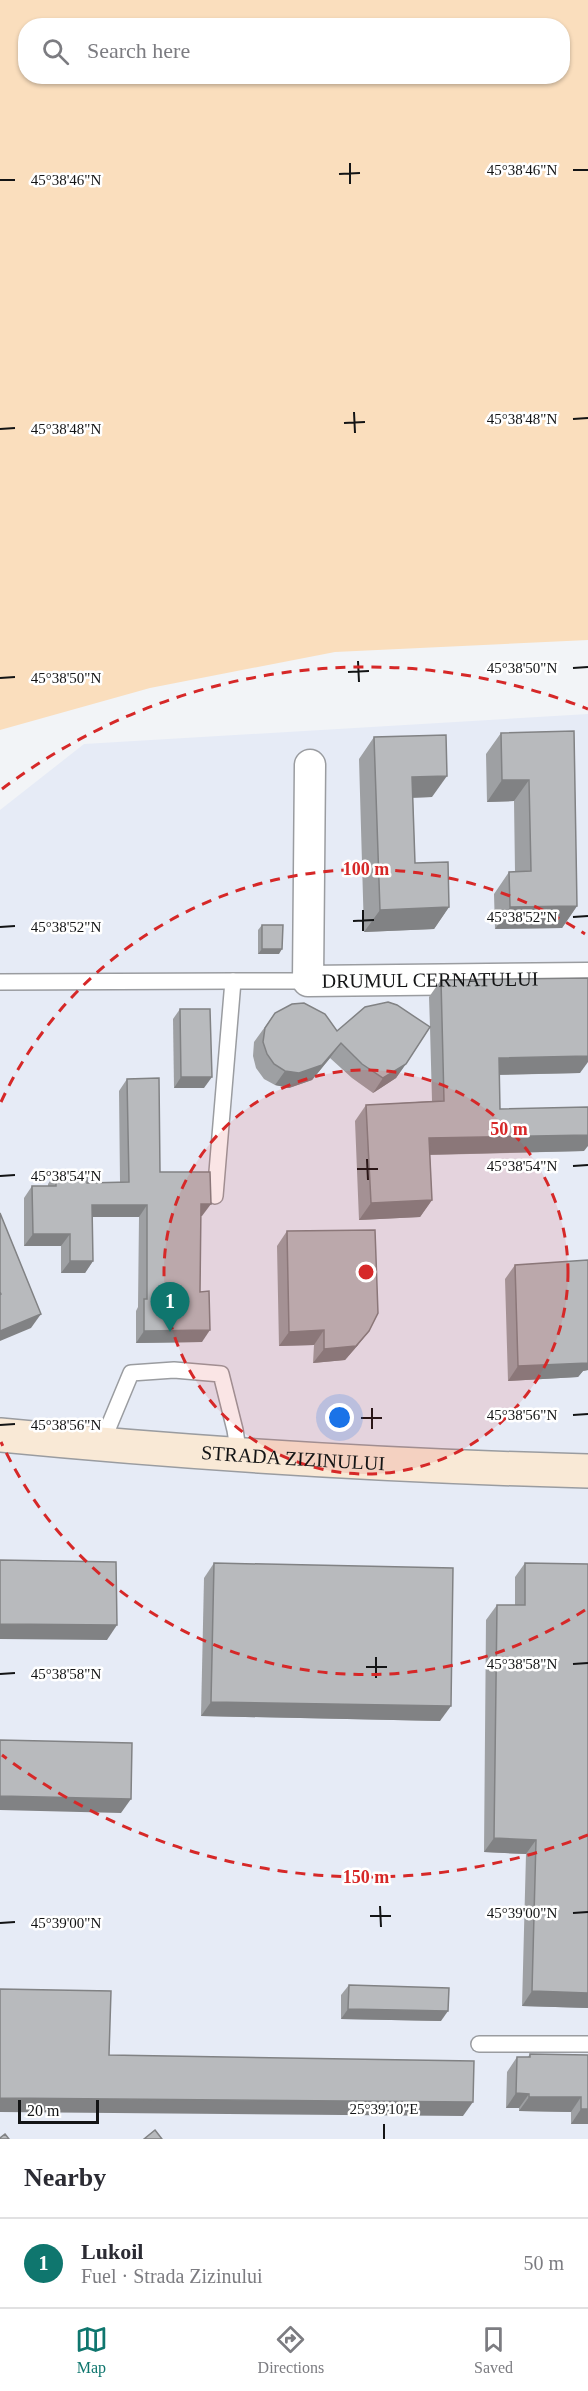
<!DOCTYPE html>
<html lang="en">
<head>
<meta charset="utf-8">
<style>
	body { margin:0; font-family:"Times New Roman",serif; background:#f2f2f3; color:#2b2b33 }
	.scale { position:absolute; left:18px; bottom:15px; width:81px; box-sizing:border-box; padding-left:6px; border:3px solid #131415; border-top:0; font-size:16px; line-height:21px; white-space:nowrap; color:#131415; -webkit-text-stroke:4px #fff; paint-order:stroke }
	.you { position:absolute; left:340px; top:1418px; width:21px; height:21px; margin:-15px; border:4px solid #fff; border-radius:50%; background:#1a73e8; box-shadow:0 0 0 9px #1a73e833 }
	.badge { display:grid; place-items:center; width:39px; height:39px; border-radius:50%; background:#0f766e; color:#fff; font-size:20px; font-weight:700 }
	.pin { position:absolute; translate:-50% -50px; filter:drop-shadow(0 2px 3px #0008) }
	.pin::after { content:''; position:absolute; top:32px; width:21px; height:18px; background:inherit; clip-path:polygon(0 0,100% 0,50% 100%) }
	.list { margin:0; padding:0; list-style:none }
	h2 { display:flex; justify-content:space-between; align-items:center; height:78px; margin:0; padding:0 24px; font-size:26px }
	h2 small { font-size:20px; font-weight:400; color:#7c7c81 }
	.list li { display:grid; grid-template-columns:39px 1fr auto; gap:18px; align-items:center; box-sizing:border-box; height:90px; padding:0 24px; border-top:2px solid #e1e1e2 }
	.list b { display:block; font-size:22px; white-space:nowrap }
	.list p { margin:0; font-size:20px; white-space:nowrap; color:#7c7c81 }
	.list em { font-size:20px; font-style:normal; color:#7c7c81 }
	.icon { flex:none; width:33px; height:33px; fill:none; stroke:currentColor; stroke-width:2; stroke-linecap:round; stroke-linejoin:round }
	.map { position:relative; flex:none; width:588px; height:2139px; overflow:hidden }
	.search { position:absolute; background:#fff; box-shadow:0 2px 4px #0004; left:18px; right:18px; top:18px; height:66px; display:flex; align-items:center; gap:15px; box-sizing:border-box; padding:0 21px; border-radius:24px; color:#7c7c81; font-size:22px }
	.sheet { height:168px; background:#fff }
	nav { display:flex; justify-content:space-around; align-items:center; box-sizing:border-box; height:84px; border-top:2px solid #e1e1e2; background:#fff; font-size:16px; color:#7c7c81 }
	nav a { display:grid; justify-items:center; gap:3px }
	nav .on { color:#0f766e }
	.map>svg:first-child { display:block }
	.built { fill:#e6ebf6 }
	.green { fill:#fadebd; fill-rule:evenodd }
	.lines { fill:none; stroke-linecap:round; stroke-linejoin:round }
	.lane-casing { stroke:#9a9ca0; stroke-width:18 }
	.street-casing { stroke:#9a9ca0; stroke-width:33 }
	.secondary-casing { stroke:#9a9ca0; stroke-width:36 }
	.lane { stroke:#fff; stroke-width:15 }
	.street { stroke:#fff; stroke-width:30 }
	.secondary { stroke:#f9e9d6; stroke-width:33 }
	.wall { fill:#9ea0a3 }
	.shaded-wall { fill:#818284 }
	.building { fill:#b8babd; stroke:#818284; stroke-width:1.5 }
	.ticks { fill:none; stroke:#131415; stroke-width:2 }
	.ring { fill:none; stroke:#d62828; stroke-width:3; stroke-dasharray:10 8 }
	.labels { text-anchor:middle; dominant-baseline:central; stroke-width:5; stroke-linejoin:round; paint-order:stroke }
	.street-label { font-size:20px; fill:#131415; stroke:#fff }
	.ticks-label { font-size:15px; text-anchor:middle; fill:#131415; stroke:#fff; stroke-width:5; stroke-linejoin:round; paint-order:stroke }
	.centre { fill:#d62828; stroke:#fff; stroke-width:3 }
	.ring-label { font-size:18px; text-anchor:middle; font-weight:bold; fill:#d62828; stroke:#fff; stroke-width:5; stroke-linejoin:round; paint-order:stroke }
</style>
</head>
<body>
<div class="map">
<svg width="588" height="2139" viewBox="0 0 588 2139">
	<rect width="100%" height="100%" fill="#f2f4f7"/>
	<path class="built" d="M 588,714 L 588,2139 L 0,2139 L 0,810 L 84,744 Z"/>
	<path class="green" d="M 0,0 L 588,0 L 588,640 L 335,652 L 150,688 L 0,730 ZM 26,26 L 562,26 L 562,76 L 26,76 Z"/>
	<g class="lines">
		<defs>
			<g id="lane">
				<path d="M 0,982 L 233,981"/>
				<path d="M 215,1196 L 233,981 L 308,981"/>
				<path d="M 101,1445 L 131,1373 L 174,1370 L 221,1374 L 235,1430 L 239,1455"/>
				<path d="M 479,2044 L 588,2044"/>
			</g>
			<g id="street">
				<path id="s1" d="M 310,765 L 308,981 L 588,978"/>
			</g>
			<g id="secondary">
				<path id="s2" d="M 0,1435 C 196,1454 392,1466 588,1471"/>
			</g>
		</defs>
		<use href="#lane" class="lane-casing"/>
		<use href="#street" class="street-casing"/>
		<use href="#secondary" class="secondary-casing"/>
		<use href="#lane" class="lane"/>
		<use href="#street" class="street"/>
		<use href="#secondary" class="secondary"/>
	</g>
	<g class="wall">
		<path d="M 574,731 L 577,906 L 562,928 L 495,929 L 494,894 L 509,872 L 515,872 L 514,801 L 487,802 L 486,754 L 501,733 Z"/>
		<path d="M 374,737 L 432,797 L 413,798 L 415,863 L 449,907 L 434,929 L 364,932 L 359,759 Z"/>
		<path d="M 262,925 L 279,954 L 258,954 L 258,930 Z"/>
		<path d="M 441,980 L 580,1073 L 499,1075 L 500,1109 L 584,1151 L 430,1155 L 432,1200 L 420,1217 L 359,1220 L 355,1121 L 366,1105 L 432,1101 L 430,1027 L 396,1078 L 373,1093 L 352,1078 L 330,1058 L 312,1080 L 289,1088 L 275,1085 L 264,1079 L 256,1068 L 253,1056 L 254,1042 L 275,1013 L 337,1031 L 430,1027 L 429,997 Z"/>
		<path d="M 180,1009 L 204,1088 L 174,1088 L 173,1019 Z"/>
		<path d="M 127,1079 L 160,1172 L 202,1216 L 200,1216 L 200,1292 L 202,1342 L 136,1343 L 136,1311 L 138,1307 L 139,1217 L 93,1217 L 93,1261 L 85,1273 L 61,1273 L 61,1246 L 24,1246 L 24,1198 L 32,1186 L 48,1186 L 48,1184 L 56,1172 L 87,1183 L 120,1182 L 119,1091 Z"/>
		<path d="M 287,1231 L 358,1345 L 345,1360 L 313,1363 L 314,1345 L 279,1346 L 277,1246 Z"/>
		<path d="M 588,1260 L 588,1370 L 583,1371 L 578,1377 L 508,1381 L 505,1279 L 515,1265 Z"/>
		<path d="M 214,1563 L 440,1721 L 201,1716 L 204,1578 Z"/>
		<path d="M 525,1563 L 588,2008 L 522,2006 L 526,1854 L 484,1852 L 486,1620 L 497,1605 L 515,1605 L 515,1577 Z"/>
		<path d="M 349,1985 L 441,2021 L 341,2019 L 341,1995 Z"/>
		<path d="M 530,2054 L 588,2055 L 588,2124 L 571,2124 L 571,2112 L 519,2111 L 519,2108 L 506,2108 L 507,2072 L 517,2057 L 528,2057 Z"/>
	</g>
	<g class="shaded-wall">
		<path d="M 447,776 L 432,797 L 397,798 L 412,777 Z"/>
		<path d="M 502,780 L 529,780 L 514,801 L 487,802 Z"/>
		<path d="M 577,906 L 562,928 L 495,929 L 510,907 Z"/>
		<path d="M 449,907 L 434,929 L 364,932 L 380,910 Z"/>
		<path d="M 262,949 L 282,949 L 279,954 L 258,954 Z"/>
		<path d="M 341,1043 L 330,1058 L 312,1080 L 289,1088 L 275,1085 L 285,1071 Z"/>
		<path d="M 588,1056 L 588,1062 L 580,1073 L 487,1075 L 499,1058 Z"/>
		<path d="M 406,1064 L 396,1078 L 373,1093 L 383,1078 Z"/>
		<path d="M 181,1077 L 212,1077 L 204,1088 L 174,1088 Z"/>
		<path d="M 588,1135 L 588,1146 L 584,1151 L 418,1155 L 429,1138 Z"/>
		<path d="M 432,1200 L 420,1217 L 359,1220 L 371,1203 Z"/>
		<path d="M 201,1204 L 211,1204 L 202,1216 L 192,1216 Z"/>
		<path d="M 92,1205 L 147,1205 L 139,1217 L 84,1217 Z"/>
		<path d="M 33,1234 L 70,1234 L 61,1246 L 24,1246 Z"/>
		<path d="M 70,1261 L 93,1261 L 85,1273 L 61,1273 Z"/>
		<path d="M 41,1314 L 31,1328 L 0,1341 L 0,1331 Z"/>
		<path d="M 210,1330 L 202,1342 L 136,1343 L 144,1331 Z"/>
		<path d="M 324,1330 L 314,1345 L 279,1346 L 289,1332 Z"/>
		<path d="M 369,1331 L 358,1345 L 345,1360 L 313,1363 L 324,1349 Z"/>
		<path d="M 588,1357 L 588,1370 L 583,1371 L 578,1377 L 508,1381 L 518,1366 Z"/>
		<path d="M 0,1624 L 117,1625 L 107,1640 L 0,1639 Z"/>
		<path d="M 211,1702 L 451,1706 L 440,1721 L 201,1716 Z"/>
		<path d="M 0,1796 L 131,1799 L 121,1813 L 0,1810 Z"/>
		<path d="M 494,1838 L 536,1840 L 526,1854 L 484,1852 Z"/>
		<path d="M 532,1991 L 588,1993 L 588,2008 L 522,2006 Z"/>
		<path d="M 348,2009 L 448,2011 L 441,2021 L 341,2019 Z"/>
		<path d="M 516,2093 L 529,2094 L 519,2108 L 506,2108 Z"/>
		<path d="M 529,2097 L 581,2097 L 571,2112 L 519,2111 Z"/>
		<path d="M 0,2098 L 473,2102 L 463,2116 L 0,2112 Z"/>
		<path d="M 581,2109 L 588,2109 L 588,2124 L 571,2124 Z"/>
	</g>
	<g class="building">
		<path d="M 574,731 L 577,906 L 510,907 L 509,872 L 531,871 L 529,780 L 502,780 L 501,733 Z"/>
		<path d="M 446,735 L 447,776 L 412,777 L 415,863 L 448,862 L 449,907 L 380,910 L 374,737 Z"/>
		<path d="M 262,925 L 283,925 L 282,949 L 262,949 Z"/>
		<path d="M 588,978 L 588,1056 L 499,1058 L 500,1109 L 588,1107 L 588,1135 L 429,1138 L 432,1200 L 371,1203 L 366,1105 L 444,1101 L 441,980 Z"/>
		<path d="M 388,1002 L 397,1005 L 430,1027 L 406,1064 L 383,1078 L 362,1064 L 341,1043 L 322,1065 L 299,1073 L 285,1071 L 274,1064 L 267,1054 L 263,1042 L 265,1028 L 275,1013 L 292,1004 L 304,1003 L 325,1014 L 337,1031 L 365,1007 Z"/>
		<path d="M 180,1009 L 210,1009 L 212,1077 L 181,1077 Z"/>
		<path d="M 159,1078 L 160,1172 L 210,1172 L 211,1204 L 201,1204 L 200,1292 L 209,1291 L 210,1330 L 144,1331 L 144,1299 L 147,1299 L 147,1205 L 92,1205 L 93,1261 L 70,1261 L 70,1234 L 33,1234 L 32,1186 L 56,1186 L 56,1172 L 87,1172 L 87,1183 L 129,1182 L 127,1079 Z"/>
		<path d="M 0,1213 L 41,1314 L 0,1331 L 0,1295 L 1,1294 L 0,1292 Z"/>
		<path d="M 375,1230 L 378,1313 L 369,1331 L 356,1346 L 324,1349 L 324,1330 L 289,1332 L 287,1231 Z"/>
		<path d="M 588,1260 L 588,1363 L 518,1366 L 515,1265 Z"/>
		<path d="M 0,1560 L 116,1562 L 117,1625 L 0,1624 Z"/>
		<path d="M 214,1563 L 453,1568 L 451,1706 L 211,1702 Z"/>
		<path d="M 525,1563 L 588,1564 L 588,1993 L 532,1991 L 536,1840 L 494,1838 L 497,1605 L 525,1605 Z"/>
		<path d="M 0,1740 L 132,1743 L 131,1799 L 0,1796 Z"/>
		<path d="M 349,1985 L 449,1988 L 448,2011 L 348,2009 Z"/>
		<path d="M 0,1989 L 111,1991 L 109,2055 L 474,2061 L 473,2102 L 0,2098 Z"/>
		<path d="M 530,2054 L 588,2055 L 588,2109 L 581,2109 L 581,2097 L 529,2097 L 529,2094 L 516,2093 L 517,2057 L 530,2057 Z"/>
		<path d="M 155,2130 L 162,2139 L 144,2139 Z"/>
		<path d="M 5,2134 L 9,2139 L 0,2139 L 0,2138 Z"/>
	</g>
	<path class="ticks" d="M 350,163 L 350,184M 573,170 L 588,170M 339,174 L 360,173M 0,180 L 15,180M 354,412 L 355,433M 573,419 L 588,418M 344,423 L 365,422M 0,429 L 15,428M 358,661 L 359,682M 573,668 L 588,667M 348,672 L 369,671M 0,678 L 15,677M 363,910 L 363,931M 573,917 L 588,916M 353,921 L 374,920M 0,927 L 15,926M 367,1159 L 368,1180M 573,1166 L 588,1165M 357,1169 L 378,1169M 0,1176 L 15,1175M 372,1408 L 372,1429M 573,1415 L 588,1414M 361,1418 L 382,1418M 0,1425 L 15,1424M 376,1657 L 376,1678M 573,1664 L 588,1663M 366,1667 L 387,1667M 0,1674 L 15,1673M 380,1906 L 381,1927M 573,1913 L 588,1912M 370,1916 L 391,1916M 0,1923 L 15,1922M 384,2124 L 384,2139"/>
	<circle cx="366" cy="1272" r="202" fill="#d62828" fill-opacity=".12"/>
	<g class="ring">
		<circle cx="366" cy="1272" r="202"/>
		<path d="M585 1610A403 403 0 0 1 1 1442M1 1102A403 403 0 0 1 585 934"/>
		<path d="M588 1835A605 605 0 0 1 2 1755M2 789A605 605 0 0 1 588 709"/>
	</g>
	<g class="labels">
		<g class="street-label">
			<text stroke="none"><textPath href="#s1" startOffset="338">DRUMUL CERNATULUI</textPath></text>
			<text stroke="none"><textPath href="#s2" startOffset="294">STRADA ZIZINULUI</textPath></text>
		</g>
	</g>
	<g class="ticks-label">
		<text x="522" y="175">45°38'46"N</text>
		<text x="66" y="185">45°38'46"N</text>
		<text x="522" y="424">45°38'48"N</text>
		<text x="66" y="434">45°38'48"N</text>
		<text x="522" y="673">45°38'50"N</text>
		<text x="66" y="683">45°38'50"N</text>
		<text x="522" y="922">45°38'52"N</text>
		<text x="66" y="932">45°38'52"N</text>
		<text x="522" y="1171">45°38'54"N</text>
		<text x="66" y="1181">45°38'54"N</text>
		<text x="522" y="1420">45°38'56"N</text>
		<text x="66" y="1430">45°38'56"N</text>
		<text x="522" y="1669">45°38'58"N</text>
		<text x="66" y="1679">45°38'58"N</text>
		<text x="522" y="1918">45°39'00"N</text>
		<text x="66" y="1928">45°39'00"N</text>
		<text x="384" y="2114">25°39'10"E</text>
	</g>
	<circle cx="366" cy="1272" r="9" class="centre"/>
	<g class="ring-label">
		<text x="366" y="875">100 m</text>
		<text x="509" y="1135">50 m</text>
		<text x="366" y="1883">150 m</text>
	</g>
</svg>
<div class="scale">20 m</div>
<div class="you"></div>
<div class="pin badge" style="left:170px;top:1332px">1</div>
<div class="search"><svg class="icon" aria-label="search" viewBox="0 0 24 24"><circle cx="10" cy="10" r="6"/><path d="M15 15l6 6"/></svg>Search here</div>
</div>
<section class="sheet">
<h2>Nearby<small></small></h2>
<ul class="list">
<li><span class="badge">1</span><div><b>Lukoil</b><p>Fuel · Strada Zizinului</p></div><em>50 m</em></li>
</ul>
</section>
<nav>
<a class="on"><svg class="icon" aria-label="map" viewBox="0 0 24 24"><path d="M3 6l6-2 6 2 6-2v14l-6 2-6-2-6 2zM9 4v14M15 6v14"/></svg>Map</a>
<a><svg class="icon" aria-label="directions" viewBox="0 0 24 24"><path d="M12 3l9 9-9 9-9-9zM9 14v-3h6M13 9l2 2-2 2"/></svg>Directions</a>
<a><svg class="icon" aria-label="saved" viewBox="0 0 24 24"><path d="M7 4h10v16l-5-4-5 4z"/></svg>Saved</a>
</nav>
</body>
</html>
